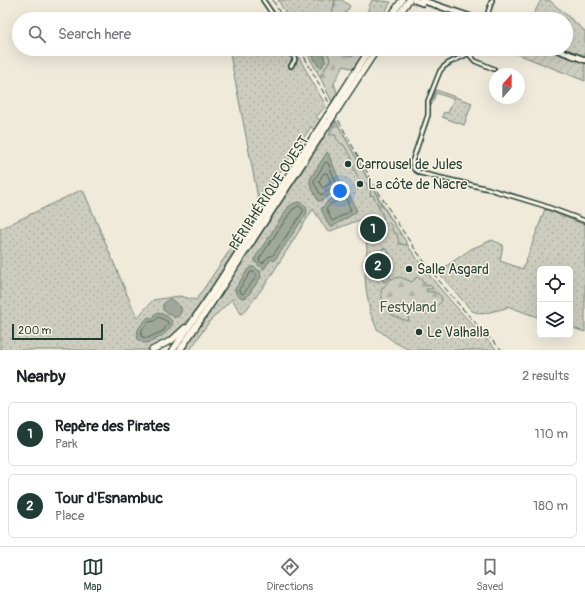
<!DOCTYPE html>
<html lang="en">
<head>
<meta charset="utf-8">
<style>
	body { margin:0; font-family:Pangolin,sans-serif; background:#f6f6f6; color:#202124 }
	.controls { position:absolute; right:12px; bottom:12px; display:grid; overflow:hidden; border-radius:6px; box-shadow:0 4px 16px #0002 }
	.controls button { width:36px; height:36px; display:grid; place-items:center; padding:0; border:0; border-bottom:1px solid #e0e0e0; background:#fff; color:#202124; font:20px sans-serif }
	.compass { position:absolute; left:489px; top:68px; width:36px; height:36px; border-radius:50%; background:#fff; box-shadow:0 4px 16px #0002; rotate:21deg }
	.scale { position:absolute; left:12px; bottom:10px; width:91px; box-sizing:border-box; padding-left:4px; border:2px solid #1f3d34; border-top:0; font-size:11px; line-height:14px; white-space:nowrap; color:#1f3d34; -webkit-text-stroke:3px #fcf5e5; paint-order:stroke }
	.you { position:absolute; left:340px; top:191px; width:14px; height:14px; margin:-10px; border:3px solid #fff; border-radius:50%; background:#1a73e8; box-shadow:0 0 0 6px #1a73e833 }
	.badge { display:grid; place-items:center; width:26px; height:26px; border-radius:50%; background:#1f3d34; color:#fff; font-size:13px; font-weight:700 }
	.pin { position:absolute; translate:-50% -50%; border:2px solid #fff; box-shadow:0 1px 4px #0006 }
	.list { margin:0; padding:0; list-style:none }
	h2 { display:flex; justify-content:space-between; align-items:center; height:52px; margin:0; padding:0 16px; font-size:17px }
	h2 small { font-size:13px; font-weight:400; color:#757577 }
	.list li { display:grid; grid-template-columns:26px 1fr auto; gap:12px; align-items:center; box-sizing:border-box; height:64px; margin:0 8px 8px; padding:0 8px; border:1px solid #e0e0e0; border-radius:6px }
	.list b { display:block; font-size:15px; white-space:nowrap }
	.list p { margin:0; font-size:13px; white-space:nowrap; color:#757577 }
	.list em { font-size:13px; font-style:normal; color:#757577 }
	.icon { flex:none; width:22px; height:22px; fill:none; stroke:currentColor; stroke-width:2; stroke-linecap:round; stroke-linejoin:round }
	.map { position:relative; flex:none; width:585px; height:350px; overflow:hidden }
	.search { position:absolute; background:#fff; box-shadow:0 4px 16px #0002; left:12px; right:12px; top:12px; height:44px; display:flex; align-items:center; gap:10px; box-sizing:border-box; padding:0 14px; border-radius:22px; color:#757577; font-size:15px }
	.sheet { height:196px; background:#fff }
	nav { display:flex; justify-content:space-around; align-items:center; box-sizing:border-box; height:56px; border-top:1px solid #e0e0e0; background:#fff; font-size:11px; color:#757577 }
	nav a { display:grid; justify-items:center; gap:2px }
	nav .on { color:#1f3d34 }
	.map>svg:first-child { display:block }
	.grass { fill:url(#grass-dots); stroke:#76857a }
	.forest { fill:url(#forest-firs); stroke:#76857a }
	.garden { fill:url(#garden-furrows); stroke:#76857a }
	.water { fill:#9fa89a; stroke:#6c7d71 }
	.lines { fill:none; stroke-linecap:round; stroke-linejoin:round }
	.shore { stroke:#52685d; stroke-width:1 }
	.street-casing { stroke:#1f3d34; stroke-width:6 }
	.primary-casing { stroke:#1f3d34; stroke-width:8 }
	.highway-casing { stroke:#1f3d34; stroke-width:8 }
	.street { stroke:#fcf5e5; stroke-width:3 }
	.primary { stroke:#fcf5e5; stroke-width:5 }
	.highway { stroke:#fcf5e5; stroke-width:5.5 }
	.rail { stroke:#1f3d34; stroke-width:1; stroke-dasharray:6 3; stroke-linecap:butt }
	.highway-bridge-casing { stroke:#1f3d34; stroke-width:8; stroke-linecap:butt }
	.highway-bridge { stroke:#fcf5e5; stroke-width:5.5 }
	.poi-dot { fill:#1f3d34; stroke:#fcf5e5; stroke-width:1.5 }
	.labels { text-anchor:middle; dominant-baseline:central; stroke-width:3; stroke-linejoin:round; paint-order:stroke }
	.poi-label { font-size:14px; fill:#1f3d34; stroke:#fcf5e5; text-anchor:start }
	.street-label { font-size:14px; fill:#1f3d34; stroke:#fcf5e5 }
	.park-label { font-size:14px; fill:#425a50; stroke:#fcf5e5 }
</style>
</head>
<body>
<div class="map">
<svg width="585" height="350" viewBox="0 0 585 350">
	<defs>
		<pattern id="grass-dots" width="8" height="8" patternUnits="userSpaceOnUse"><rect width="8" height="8" fill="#cccdbf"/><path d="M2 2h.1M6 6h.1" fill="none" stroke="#afb1a5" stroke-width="1.8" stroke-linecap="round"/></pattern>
		<pattern id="forest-firs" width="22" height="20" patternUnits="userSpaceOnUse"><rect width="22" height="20" fill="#cccdbf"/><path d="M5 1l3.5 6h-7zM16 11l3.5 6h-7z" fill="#afb1a5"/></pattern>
		<pattern id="garden-furrows" width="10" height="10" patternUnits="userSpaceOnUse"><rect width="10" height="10" fill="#cccdbf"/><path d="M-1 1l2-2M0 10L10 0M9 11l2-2" fill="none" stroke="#afb1a5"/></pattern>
	</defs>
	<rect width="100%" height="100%" fill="#efeada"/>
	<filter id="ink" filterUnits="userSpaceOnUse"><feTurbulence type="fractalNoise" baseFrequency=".025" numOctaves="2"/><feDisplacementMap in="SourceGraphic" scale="8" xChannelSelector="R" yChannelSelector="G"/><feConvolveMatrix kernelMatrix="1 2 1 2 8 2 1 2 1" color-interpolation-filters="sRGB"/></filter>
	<g filter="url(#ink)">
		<g class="grass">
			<path d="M 278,0 L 335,0 L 332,15 L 322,19 L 289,19 Z"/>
			<path d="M 372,0 L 391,2 L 380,19 L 364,19 Z"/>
			<path d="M 541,0 L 549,0 L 585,31 L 585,56 L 565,49 L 566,49 L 566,19 L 531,19 Z"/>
			<path d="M 229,49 L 286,49 L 289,57 L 297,64 L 292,49 L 294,49 L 326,106 L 316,117 L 330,128 L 335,120 L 336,121 C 361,165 384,211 413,253 C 437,288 467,319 497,350 L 410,350 L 396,343 L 377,329 L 370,312 L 366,288 L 365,277 L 367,250 L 366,234 L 364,226 L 359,220 L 328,232 L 313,209 L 267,282 L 246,310 L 241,314 L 232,299 L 209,322 L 190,350 L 184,350 L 205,320 L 324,138 L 311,127 L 259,203 L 261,210 L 200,304 L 184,325 L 171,338 L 152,349 L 148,350 L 0,350 L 0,229 L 81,190 L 84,192 L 137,318 L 153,300 L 179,296 L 196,300 L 257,210 L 259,203 Z"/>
			<path d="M 305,49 L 327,49 L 330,60 L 320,77 Z"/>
			<path d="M 436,90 L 472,103 L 464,125 L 442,117 L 444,112 L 448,113 L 454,99 L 436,93 L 431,106 L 431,102 Z"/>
			<path d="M 545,209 L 585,225 L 585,332 L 570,327 L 570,269 L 540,269 L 540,318 L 507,306 L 506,308 L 482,314 L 472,311 L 438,272 L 471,249 L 492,240 L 503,245 L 500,261 L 523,269 Z"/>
		</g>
		<g class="forest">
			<path d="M 335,0 L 342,0 L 350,6 L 342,19 L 322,19 L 332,15 Z"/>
			<path d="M 327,49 L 346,49 L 347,54 L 351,56 L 355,55 L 361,49 L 366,49 L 354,68 L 351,68 L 343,66 L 334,83 L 337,92 L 332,102 L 320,77 L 330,60 Z"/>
			<path d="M 336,121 L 383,207 L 407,243 L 406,245 L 399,244 L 397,234 L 393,232 L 392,227 L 389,223 L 381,222 L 380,220 L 384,218 L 373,195 L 370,196 L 371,191 L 367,187 L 367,184 L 358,178 L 354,168 L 352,166 L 352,158 L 343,144 L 341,144 L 336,138 L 336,135 L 329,135 Z"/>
			<path d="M 385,248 L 389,252 C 387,258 388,271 391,275 L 385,282 L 383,281 L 381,257 L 384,256 L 380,252 L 382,249 Z"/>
			<path d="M 400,277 L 412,282 L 417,277 L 419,278 L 427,286 L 430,285 L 433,288 L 432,289 L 426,289 L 427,292 C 434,291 441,293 442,301 L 430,313 L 425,314 C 422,313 420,308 417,308 C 410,308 407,316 409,321 C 390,317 382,310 381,290 L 391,279 Z"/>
		</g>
		<path class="garden" d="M 505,49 L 545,49 L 585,63 L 585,81 Z"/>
		<g class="water">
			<path d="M 309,49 L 323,49 L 325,61 L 322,67 L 318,66 Z"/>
			<path d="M 327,152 L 328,153 L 342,186 L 341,188 L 320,201 L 318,201 L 310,184 L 310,179 Z"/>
			<path d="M 345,191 L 348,192 L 357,211 L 355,213 L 332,227 L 329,226 L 321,209 L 328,201 Z"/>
			<path d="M 300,202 L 306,206 L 307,213 L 274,261 L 271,259 L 264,269 L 255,262 L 255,258 L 289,206 L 294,203 Z"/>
			<path d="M 251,267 L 254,267 L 260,271 L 261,277 L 247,297 C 242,299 240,297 236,294 L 235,289 L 248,269 Z"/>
			<path d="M 169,299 L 172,300 L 181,307 L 181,312 L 178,317 L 174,317 L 163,310 L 163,304 Z"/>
			<path d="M 156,313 C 163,313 170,317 173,323 C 170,331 153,344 144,343 C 143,343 139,340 138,340 C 135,329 141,325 148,317 L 153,318 Z"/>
		</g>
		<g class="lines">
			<g class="shore">
				<path d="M 326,162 L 328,163 L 337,185 L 321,195 L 314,183 L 314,181 Z"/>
				<path d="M 324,173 L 327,173 L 331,183 L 323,188 L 319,182 Z"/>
				<path d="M 344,197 L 346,198 L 351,211 L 332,221 L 326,209 L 331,204 Z"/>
				<path d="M 299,206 L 303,209 L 303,212 L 273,255 L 268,257 L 263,263 L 260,262 L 259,259 L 292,210 Z"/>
				<path d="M 251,272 L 254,272 L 257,276 L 244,293 L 242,294 L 239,290 Z"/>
				<path d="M 159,317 L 168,322 L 168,324 L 163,331 L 148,338 L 142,337 C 139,331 145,326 149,322 L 154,321 Z"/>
			</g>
			<defs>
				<g id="street">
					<path d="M 263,0 L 276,19"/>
					<path d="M 486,19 L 492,0"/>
					<path d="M 291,49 L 295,60 L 291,66"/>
					<path d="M 474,49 C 465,59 448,59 440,71 L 428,101 L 428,115 L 412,162 L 414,169 L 420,173 L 489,189 L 542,205 L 585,221"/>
					<path d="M 469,54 L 475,61 L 494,69"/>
				</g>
				<g id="primary">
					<path d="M 414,0 L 422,3"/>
					<path d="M 421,0 L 477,19"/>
					<path d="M 555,49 L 585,60"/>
				</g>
				<g id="highway">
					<path d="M 389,19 L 402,0"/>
					<path d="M 396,19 L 409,0"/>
					<path d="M 335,104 L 370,49"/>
					<path d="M 339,107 L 377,49"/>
					<path d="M 152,350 L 172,340 L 185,328"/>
					<path d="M 173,350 L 210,296 L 327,116"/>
					<path d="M 180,350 L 211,304 L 330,121"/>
				</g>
			</defs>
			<use href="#street" class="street-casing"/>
			<use href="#primary" class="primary-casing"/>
			<use href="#highway" class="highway-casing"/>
			<use href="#street" class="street"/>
			<use href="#primary" class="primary"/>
			<use href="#highway" class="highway"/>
			<g class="rail">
				<path d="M 273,0 L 283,19"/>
				<path d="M 300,49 C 337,116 371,186 415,249 C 441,285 470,319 502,350"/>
			</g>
			<defs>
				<g id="highway-bridge">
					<path d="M 327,116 L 335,104"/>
					<path d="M 330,121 L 339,107"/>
				</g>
			</defs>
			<use href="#highway-bridge" class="highway-bridge-casing"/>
			<use href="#highway-bridge" class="highway-bridge"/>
		</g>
	</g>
	<g class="poi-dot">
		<circle cx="348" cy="164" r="4"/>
		<circle cx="360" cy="184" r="4"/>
		<circle cx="409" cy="269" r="4"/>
		<circle cx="419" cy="332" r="4"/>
	</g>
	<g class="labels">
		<g class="poi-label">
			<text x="356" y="164">Carrousel de Jules</text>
			<text x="368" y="184">La côte de Nacre</text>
			<text x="417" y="269">Salle Asgard</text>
			<text x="427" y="332">Le Valhalla</text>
		</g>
		<g class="street-label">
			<text transform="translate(269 193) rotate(-57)">PÉRIPHÉRIQUE OUEST</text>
		</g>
		<g class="park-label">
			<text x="408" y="307">Festyland</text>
		</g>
	</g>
</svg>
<div class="controls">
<button><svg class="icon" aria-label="locate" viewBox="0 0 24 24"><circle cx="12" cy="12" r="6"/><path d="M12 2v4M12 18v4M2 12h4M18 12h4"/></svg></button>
<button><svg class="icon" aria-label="layers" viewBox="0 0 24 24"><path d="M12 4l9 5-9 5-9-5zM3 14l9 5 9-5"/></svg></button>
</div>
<svg class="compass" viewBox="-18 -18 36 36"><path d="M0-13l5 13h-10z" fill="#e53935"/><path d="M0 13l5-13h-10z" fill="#757577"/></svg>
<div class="scale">200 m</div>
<div class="you"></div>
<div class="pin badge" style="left:373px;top:229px">1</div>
<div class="pin badge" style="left:378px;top:266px">2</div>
<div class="search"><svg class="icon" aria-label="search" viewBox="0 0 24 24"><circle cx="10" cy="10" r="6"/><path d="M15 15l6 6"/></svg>Search here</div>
</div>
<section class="sheet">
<h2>Nearby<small>2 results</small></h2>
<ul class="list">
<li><span class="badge">1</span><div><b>Repère des Pirates</b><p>Park</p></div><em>110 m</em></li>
<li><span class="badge">2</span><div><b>Tour d'Esnambuc</b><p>Place</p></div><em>180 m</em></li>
</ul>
</section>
<nav>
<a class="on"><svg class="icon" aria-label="map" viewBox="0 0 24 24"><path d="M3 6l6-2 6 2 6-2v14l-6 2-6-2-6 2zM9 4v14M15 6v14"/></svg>Map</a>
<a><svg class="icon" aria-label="directions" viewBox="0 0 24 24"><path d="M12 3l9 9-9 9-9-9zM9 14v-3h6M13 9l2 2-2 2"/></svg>Directions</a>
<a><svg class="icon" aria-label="saved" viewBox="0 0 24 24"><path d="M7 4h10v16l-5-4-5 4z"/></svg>Saved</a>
</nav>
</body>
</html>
